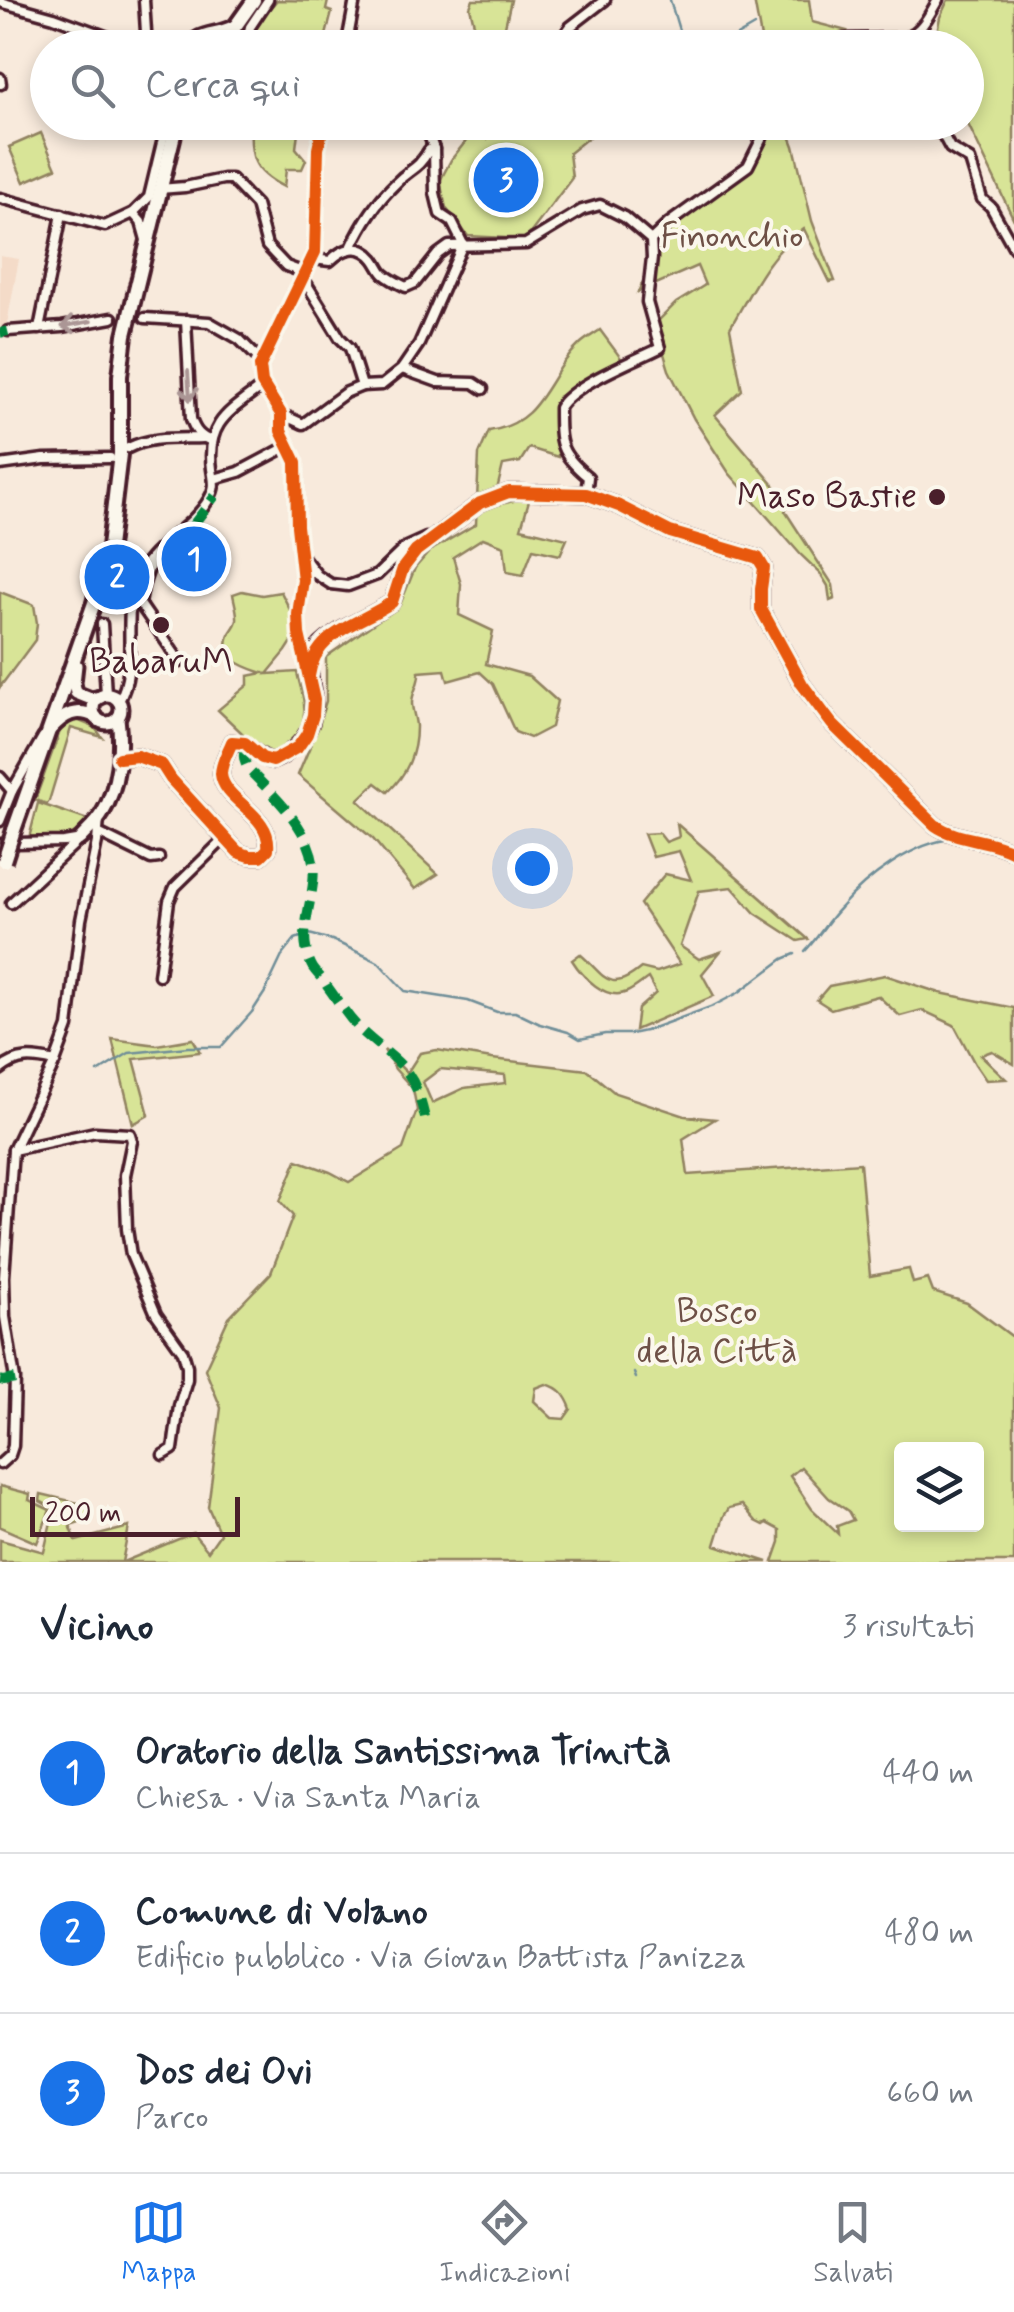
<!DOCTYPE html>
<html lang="it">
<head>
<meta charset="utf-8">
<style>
	body { margin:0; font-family:Mynerve,sans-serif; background:#f2f2f3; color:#1f2937 }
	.controls { position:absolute; right:30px; bottom:30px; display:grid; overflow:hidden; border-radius:10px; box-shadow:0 5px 15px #0003 }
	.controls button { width:90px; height:90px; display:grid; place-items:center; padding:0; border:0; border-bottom:2px solid #e0e1e3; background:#fff; color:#1f2937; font:50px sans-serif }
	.scale { position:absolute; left:30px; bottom:25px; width:210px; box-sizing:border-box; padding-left:10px; border:5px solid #4a1f2b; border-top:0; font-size:28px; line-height:35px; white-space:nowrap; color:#4a1f2b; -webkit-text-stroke:8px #fbf7ec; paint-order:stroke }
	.you { position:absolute; left:532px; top:868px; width:35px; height:35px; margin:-25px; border:8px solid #fff; border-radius:50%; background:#1a73e8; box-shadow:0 0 0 15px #1a73e833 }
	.badge { display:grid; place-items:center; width:65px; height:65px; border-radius:50%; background:#1a73e8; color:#fff; font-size:32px; font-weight:700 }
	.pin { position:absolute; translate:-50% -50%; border:5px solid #fff; box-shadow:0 2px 10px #0006 }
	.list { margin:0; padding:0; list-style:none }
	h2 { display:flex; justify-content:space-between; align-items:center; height:130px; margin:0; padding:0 40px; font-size:42px }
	h2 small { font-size:32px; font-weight:400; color:#747a83 }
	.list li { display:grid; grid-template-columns:65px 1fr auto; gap:30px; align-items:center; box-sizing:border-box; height:160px; padding:0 40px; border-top:2px solid #e0e1e3 }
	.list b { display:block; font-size:38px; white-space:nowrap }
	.list p { margin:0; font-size:32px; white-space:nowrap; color:#747a83 }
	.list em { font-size:32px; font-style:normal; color:#747a83 }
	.icon { flex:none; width:55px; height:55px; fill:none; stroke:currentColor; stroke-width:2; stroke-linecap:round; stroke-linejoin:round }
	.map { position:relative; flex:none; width:1014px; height:1562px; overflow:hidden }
	.search { position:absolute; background:#fff; box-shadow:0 5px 15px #0003; left:30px; right:30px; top:30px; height:110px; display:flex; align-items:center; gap:25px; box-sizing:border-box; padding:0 35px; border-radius:55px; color:#747a83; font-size:38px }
	.sheet { height:610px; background:#fff }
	nav { display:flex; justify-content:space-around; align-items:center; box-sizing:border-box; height:140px; border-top:2px solid #e0e1e3; background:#fff; font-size:28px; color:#747a83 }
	nav a { display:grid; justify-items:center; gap:5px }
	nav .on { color:#1a73e8 }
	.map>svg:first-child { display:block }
	.built { fill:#f4dbc8 }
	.green { fill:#d8e497; stroke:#918261; stroke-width:2.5; fill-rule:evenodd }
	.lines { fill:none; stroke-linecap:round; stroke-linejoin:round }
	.stream { stroke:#6f8e98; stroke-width:2.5 }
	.street-casing { stroke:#4a1f2b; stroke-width:15 }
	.secondary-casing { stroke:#4a1f2b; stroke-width:19 }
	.primary-casing { stroke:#4a1f2b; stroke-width:20 }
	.street { stroke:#fbf7ec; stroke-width:8 }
	.secondary { stroke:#fbf7ec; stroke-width:11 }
	.primary { stroke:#fbf7ec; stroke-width:12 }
	.primary-bridge-casing { stroke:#4a1f2b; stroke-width:20; stroke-linecap:butt }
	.primary-bridge { stroke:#fbf7ec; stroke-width:12 }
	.quiet { stroke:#00873e; stroke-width:10; stroke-dasharray:20 10; stroke-linecap:butt }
	.cycleway-casing { stroke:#fbf7ec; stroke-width:19 }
	.cycleway { stroke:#e8590c; stroke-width:12 }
	.oneway { stroke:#ab9695 }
	.poi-dot { fill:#4a1f2b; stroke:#fbf7ec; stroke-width:4 }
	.labels { text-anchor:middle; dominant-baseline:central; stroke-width:8; stroke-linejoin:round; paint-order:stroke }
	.park-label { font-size:35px; fill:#6e5046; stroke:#fbf7ec }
	.poi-label { font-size:35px; fill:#4a1f2b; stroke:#fbf7ec; text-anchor:end }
</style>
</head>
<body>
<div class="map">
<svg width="1014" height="1562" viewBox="0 0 1014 1562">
	<rect width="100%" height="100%" fill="#f8eadc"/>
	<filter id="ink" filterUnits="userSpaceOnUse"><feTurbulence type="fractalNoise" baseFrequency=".01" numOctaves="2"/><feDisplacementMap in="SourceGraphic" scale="20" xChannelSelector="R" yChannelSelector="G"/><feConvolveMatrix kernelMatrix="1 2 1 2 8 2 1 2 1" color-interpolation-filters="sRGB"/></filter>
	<g filter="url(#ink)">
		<path class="built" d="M 0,256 L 19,259 L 6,329 L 0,329 Z"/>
		<g class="green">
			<path d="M 277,0 L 328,1 L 326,10 L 332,12 L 323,47 L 250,47 L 257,24 Z"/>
			<path d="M 473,0 L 511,0 L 503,35 L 477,37 L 470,7 Z"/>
			<path d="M 754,0 L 809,0 L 812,22 L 847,31 L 837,47 L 759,47 L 761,38 Z"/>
			<path d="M 948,0 L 1014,0 L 1014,220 L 967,122 L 966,48 L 934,47 L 940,17 Z"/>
			<path d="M 251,123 L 316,123 L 318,127 L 315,134 L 298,132 L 296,148 L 306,160 L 302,169 L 286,169 L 284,187 C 253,172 249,157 251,123 Z"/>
			<path d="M 499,123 L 597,123 L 589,137 L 569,153 L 572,178 L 526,239 L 468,236 L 446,208 L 440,181 L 451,160 L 474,131 L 487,139 Z"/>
			<path d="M 758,123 L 785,123 L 794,146 L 812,221 L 835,281 L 830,282 L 804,229 C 769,252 751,292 730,328 L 742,390 L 715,415 L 790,504 L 785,511 L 833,585 L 835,599 L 830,601 L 828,586 L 820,573 L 801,555 L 729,473 L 694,419 L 669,370 L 655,324 L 676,303 L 705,285 L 697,266 L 638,292 L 668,230 L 752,165 L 766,135 Z"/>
			<path d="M 41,133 L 56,168 L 24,182 L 9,147 Z"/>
			<path d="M 600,330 L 623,361 L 558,397 L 558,457 L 529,448 L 520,462 L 503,465 L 493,506 L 530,497 L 521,528 L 567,539 L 560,555 L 533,549 L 523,575 L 507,572 L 504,546 L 483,538 L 453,557 L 461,584 L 459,615 L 493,631 L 486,664 L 529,676 L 557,701 L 551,727 L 530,738 L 515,732 L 493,684 L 480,672 L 448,681 L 445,670 L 419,672 C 420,683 412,692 412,703 C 412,711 416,719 416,727 C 416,754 407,774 388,792 L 376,783 L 358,800 L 438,874 L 415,889 L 373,839 L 298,775 L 316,732 L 326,701 L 326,657 L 400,605 L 415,568 L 430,551 L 476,524 L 479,454 L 489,431 C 544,423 546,375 580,344 C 585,339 593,335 600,330 Z"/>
			<path d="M 242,591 L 262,595 L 281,592 L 290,610 L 295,637 L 286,651 L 267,674 L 297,672 C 299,684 306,700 304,713 C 302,734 285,758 262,752 L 218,710 L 248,685 L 248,676 L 263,673 C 245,667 220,660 229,635 C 231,630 236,626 237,620 C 238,613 234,601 233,594 Z"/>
			<path d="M 0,592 L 34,605 L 37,623 L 35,640 L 0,687 Z"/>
			<path d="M 79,717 L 79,721 L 94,727 L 102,737 L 71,728 L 49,801 L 47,804 L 35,800 L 60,731 L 65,723 Z"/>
			<path d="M 38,803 L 88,820 L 87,824 C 69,839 51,842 29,838 Z"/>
			<path d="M 677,824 L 808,939 L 798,941 L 755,913 L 732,887 L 699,891 L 680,946 L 699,959 L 720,952 L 702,974 L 714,996 L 635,1030 L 638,1009 L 656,993 L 648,978 C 642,982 634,989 627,992 C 606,1002 582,976 572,960 L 580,954 C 605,975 608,995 641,968 L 657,972 L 680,964 L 640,904 L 665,874 L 691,880 L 679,851 L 653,857 L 644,834 L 659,833 L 666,842 L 679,837 Z"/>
			<path d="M 885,975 L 940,993 L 1014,1008 L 1014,1064 L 992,1051 L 981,1055 L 1006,1079 L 986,1080 L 975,1064 L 954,1025 L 922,1010 L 900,1016 L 878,996 L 831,1009 L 817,1000 L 829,986 Z"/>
			<path d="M 112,1039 L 157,1045 L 193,1039 L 200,1052 L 134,1059 L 149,1115 L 133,1124 Z"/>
			<path d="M 384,1050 L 407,1073 L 420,1053 L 437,1050 L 492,1059 L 587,1070 L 615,1093 L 685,1116 L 715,1119 L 683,1139 L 688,1175 L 860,1163 L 870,1276 L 909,1269 L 913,1283 L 928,1279 L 933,1292 L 967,1303 L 1014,1338 L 1014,1562 L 773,1562 L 780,1542 L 780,1530 L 767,1523 L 764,1525 L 756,1521 L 742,1505 L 729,1508 L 724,1516 L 715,1545 L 768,1562 L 123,1562 L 193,1533 L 208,1551 L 220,1534 L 208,1507 L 221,1408 L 205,1369 L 229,1317 L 271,1273 L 293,1216 L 280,1201 L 297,1160 L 330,1172 L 349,1182 L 403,1149 L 417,1110 L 413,1089 L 395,1069 ZM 440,1069 L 505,1075 L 506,1083 L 464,1088 L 432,1103 L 423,1082 ZM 546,1384 C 560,1388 566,1395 571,1409 L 564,1419 L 552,1418 L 534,1401 L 536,1388 ZM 902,1450 L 976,1450 L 976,1524 L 902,1524 ZM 801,1467 L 829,1498 L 848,1511 L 853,1520 L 837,1526 L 838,1534 L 812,1509 L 790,1476 Z"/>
			<path d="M 0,1486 L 30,1494 L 29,1500 L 50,1510 L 37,1543 L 0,1527 Z"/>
			<path d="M 41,1494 L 87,1505 L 90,1519 L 70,1525 L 76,1541 L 129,1527 L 122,1562 L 0,1562 L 0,1540 L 44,1552 L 54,1509 L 40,1501 Z"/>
		</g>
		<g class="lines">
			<g class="stream">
				<path d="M 670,0 L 681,37 L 711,48"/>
				<path d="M 716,48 L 754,26"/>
				<path d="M 1012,844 L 1014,843"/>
				<path d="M 805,951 C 818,938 827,921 840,908 C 865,879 914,841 954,839"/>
				<path d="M 98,1072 L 129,1053 L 188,1047 L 221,1047 L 252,1012 L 265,992 L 283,954 L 295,939 L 309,934 L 332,940 L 370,958 L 378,962 L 405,991 L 468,1001 L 497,1012 L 515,1012 L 540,1024 L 568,1032 L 580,1039 L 605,1034 L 631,1034 L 645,1031 L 713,1006 L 738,993 L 783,959 L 795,954"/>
				<path d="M 634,1373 L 636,1378"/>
			</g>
			<defs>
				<g id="street">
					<path d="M 144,0 L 147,48"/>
					<path d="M 0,2 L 54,17 L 138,48"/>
					<path d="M 918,30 L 920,48"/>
					<path d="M 185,48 C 200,28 213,35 233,25"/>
					<path d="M 245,48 L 250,27 L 268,0"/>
					<path d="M 346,48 L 355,0"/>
					<path d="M 555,48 L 570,27 L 605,0"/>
					<path d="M 831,48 L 843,39 L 905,38 C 922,32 929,15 938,0"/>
					<path d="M 0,78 L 1,84"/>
					<path d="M 936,122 L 950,148 L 970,160 L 982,199 L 991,207 L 1014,248"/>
					<path d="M 176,135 L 185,122"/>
					<path d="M 434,149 L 430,138 L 431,132 L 441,122"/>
					<path d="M 159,189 L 185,187 L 223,179 L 231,179 L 256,205 L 267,246 L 286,266 L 305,273"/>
					<path d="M 0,198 L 105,226 L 133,213 L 149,197 L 167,122"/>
					<path d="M 133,213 L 141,222 L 146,240"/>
					<path d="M 313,259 L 330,261 C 343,248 360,242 374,259 C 378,264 380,270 384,274 C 391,280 398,283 406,287 L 415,283 L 438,254 L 449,246 L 526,244 L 582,210 L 600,205 L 624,217 L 651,240 L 669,223 L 748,166 L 770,122"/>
					<path d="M 303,278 L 340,338 L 350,348 L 362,386"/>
					<path d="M 145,318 L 209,322 L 239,339 L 262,362"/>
					<path d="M 186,320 L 191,419 C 195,431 200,437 212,441"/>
					<path d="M 39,329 L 62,214"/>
					<path d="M 8,331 L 62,327 L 112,318"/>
					<path d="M 402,369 L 438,382 L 474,383 L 483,389"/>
					<path d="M 281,414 L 303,424 L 345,393 L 362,386 L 382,385 L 402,369 L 419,344 L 463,244 L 452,222 L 440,214 L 435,193 L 434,149 L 429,150 C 417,171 410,168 396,183 C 377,201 362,224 351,248"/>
					<path d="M 128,448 C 152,436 177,439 203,438"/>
					<path d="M 0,465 L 44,459 L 110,458"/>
					<path d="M 214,479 L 239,472 L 288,446"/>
					<path d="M 586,494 L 588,477 C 559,453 559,444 559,408 C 572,385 634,361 660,348 L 647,302 L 652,258 L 651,240"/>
					<path d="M 300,553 L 317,575 L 331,584 L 348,586 L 377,575 L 406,547 L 426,538"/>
					<path d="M 153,557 L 143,586 L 140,604 L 180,662"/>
					<path d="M 102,624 L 106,695"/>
					<path d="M 307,670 L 299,634 L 298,614 L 303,580 L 297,526 L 296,462 L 281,431 L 281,414 L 262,383 L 260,366 L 315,252 L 318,149 L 321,135 L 329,122"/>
					<path d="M 119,701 C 138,668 123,623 134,586 C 146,548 190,532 209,499 C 216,487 214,482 212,469 C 206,424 227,413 259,389 L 262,383"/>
					<path d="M 0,777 L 12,791"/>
					<path d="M 0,821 L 12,791 L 43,737"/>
					<path d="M 98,833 L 151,859 L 159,858"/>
					<path d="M 16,843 L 64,842 L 76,840"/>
					<path d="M 0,844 L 3,844"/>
					<path d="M 11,903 L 80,839"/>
					<path d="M 159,975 L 169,901 L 175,887 L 225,838"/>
					<path d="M 0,1070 C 18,1055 33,1057 55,1062"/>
					<path d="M 13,1150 L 95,1132 L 130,1134 L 132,1141 L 125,1175 L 127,1229 L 131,1255 L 156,1314 L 183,1352 L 187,1366 L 187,1379 L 179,1406 L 173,1449 L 163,1455"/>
					<path d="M 0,1464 L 10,1455 L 13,1446 L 15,1379 L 5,1317 L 4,1277 L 13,1150 L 55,1062 L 68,1027 L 81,920 L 97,842 L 99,819"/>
				</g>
				<g id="secondary">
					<path d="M 76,665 L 74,683 L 76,693 L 91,699 L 101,697"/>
					<circle cx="107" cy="709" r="14"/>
					<path d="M 50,730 C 64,714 77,707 96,717"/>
					<path d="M 119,758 L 137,756 L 162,765 L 171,779 L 238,852 L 250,856 L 261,856 L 268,849 C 272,814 223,801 221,774 C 221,763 228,752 232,742 C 253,743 253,757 273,761 C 298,750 316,730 314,700 C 312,684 306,670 314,654 C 327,631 370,618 392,602 L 403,568 L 416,551 L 480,503 L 509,492 L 586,494 L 619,506 L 670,532 L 758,558 L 764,568 L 761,589 L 761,609 L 802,684 L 832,724 L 935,825 C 958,841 989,838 1014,852"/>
					<path d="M 80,839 C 87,831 97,823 102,814 C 119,786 122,749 118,718"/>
				</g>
				<g id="primary">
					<path d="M 220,48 L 254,0"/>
					<path d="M 14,830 L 94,603 L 109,547 L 120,454 L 120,376 L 125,335 L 177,122"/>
				</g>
			</defs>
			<use href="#street" class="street-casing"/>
			<use href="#secondary" class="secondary-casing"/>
			<use href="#primary" class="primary-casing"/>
			<use href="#street" class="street"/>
			<use href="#secondary" class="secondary"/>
			<use href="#primary" class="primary"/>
			<defs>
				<path id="primary-bridge" d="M 4,861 L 14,830"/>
			</defs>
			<use href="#primary-bridge" class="primary-bridge-casing"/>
			<use href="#primary-bridge" class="primary-bridge"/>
			<g class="quiet">
				<path d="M 0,333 L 8,331"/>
				<path d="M 188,549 L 181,541 L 215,496"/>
				<path d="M 248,746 C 242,754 243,759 248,769 C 272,794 308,826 313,862 C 318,897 293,933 313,968 C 317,974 323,979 327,986 C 339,1002 349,1020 365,1034 C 402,1067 413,1066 425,1118"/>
				<path d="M 0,1380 L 4,1381 L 15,1379"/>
			</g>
			<defs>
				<g id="cycleway">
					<path d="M 309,676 C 315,631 359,625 392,602 L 403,568 L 416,551 L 480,503 L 509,492 L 586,494 L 619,506 L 670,532 L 758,558 L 764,568 L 761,589 L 761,609 L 802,684 L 832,724 L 935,825 C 958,841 989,838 1014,852"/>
					<path d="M 119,758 L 137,756 L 162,765 L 171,779 L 238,852 L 250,856 L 261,856 L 268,849 C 272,814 223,801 221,774 C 221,763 228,752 232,742 L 245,743 L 262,758 L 273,761 L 298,747 L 307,734 L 313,715 L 314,700 L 299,634 L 298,614 L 303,580 L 297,526 L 296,462 L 281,431 L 281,414 L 262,383 L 260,366 L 315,252 L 318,149 L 321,135 L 329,122"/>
				</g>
			</defs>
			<use href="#cycleway" class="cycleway-casing"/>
			<use href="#cycleway" class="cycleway"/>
		</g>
		<defs><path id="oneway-shaft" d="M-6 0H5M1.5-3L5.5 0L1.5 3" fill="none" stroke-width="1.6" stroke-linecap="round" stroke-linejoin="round" transform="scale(2.5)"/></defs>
		<g class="oneway">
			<use href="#oneway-shaft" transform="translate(76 324) rotate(170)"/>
			<use href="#oneway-shaft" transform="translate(189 386) rotate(86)"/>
		</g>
	</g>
	<g class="poi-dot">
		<circle cx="937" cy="497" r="10"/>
		<circle cx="161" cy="625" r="10"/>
	</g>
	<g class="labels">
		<g class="park-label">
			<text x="732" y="237">Finonchio</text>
			<text x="717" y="1312">Bosco<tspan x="717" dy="40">della Città</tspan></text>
		</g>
		<g class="poi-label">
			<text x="917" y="497">Maso Bastie</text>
			<text x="161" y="662" text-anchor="middle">BabaruM</text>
		</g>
	</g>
</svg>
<div class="controls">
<button><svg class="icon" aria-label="layers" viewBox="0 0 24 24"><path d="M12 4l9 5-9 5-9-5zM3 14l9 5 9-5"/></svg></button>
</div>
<div class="scale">200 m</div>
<div class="you"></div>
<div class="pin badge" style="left:194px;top:559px">1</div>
<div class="pin badge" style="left:117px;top:577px">2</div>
<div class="pin badge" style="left:506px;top:180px">3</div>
<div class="search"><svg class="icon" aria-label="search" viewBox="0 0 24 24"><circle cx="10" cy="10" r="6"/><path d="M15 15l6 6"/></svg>Cerca qui</div>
</div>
<section class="sheet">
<h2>Vicino<small>3 risultati</small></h2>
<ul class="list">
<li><span class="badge">1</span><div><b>Oratorio della Santissima Trinità</b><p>Chiesa · Via Santa Maria</p></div><em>440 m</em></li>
<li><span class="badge">2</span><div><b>Comune di Volano</b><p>Edificio pubblico · Via Giovan Battista Panizza</p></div><em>480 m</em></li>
<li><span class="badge">3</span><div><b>Dos dei Ovi</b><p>Parco</p></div><em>660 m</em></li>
</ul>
</section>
<nav>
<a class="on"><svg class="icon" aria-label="map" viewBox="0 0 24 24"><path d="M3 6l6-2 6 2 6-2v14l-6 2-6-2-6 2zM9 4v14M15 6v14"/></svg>Mappa</a>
<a><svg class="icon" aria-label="directions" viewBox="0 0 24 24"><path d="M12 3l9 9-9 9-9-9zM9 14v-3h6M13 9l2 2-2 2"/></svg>Indicazioni</a>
<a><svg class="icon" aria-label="saved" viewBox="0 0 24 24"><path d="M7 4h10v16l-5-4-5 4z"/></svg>Salvati</a>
</nav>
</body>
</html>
